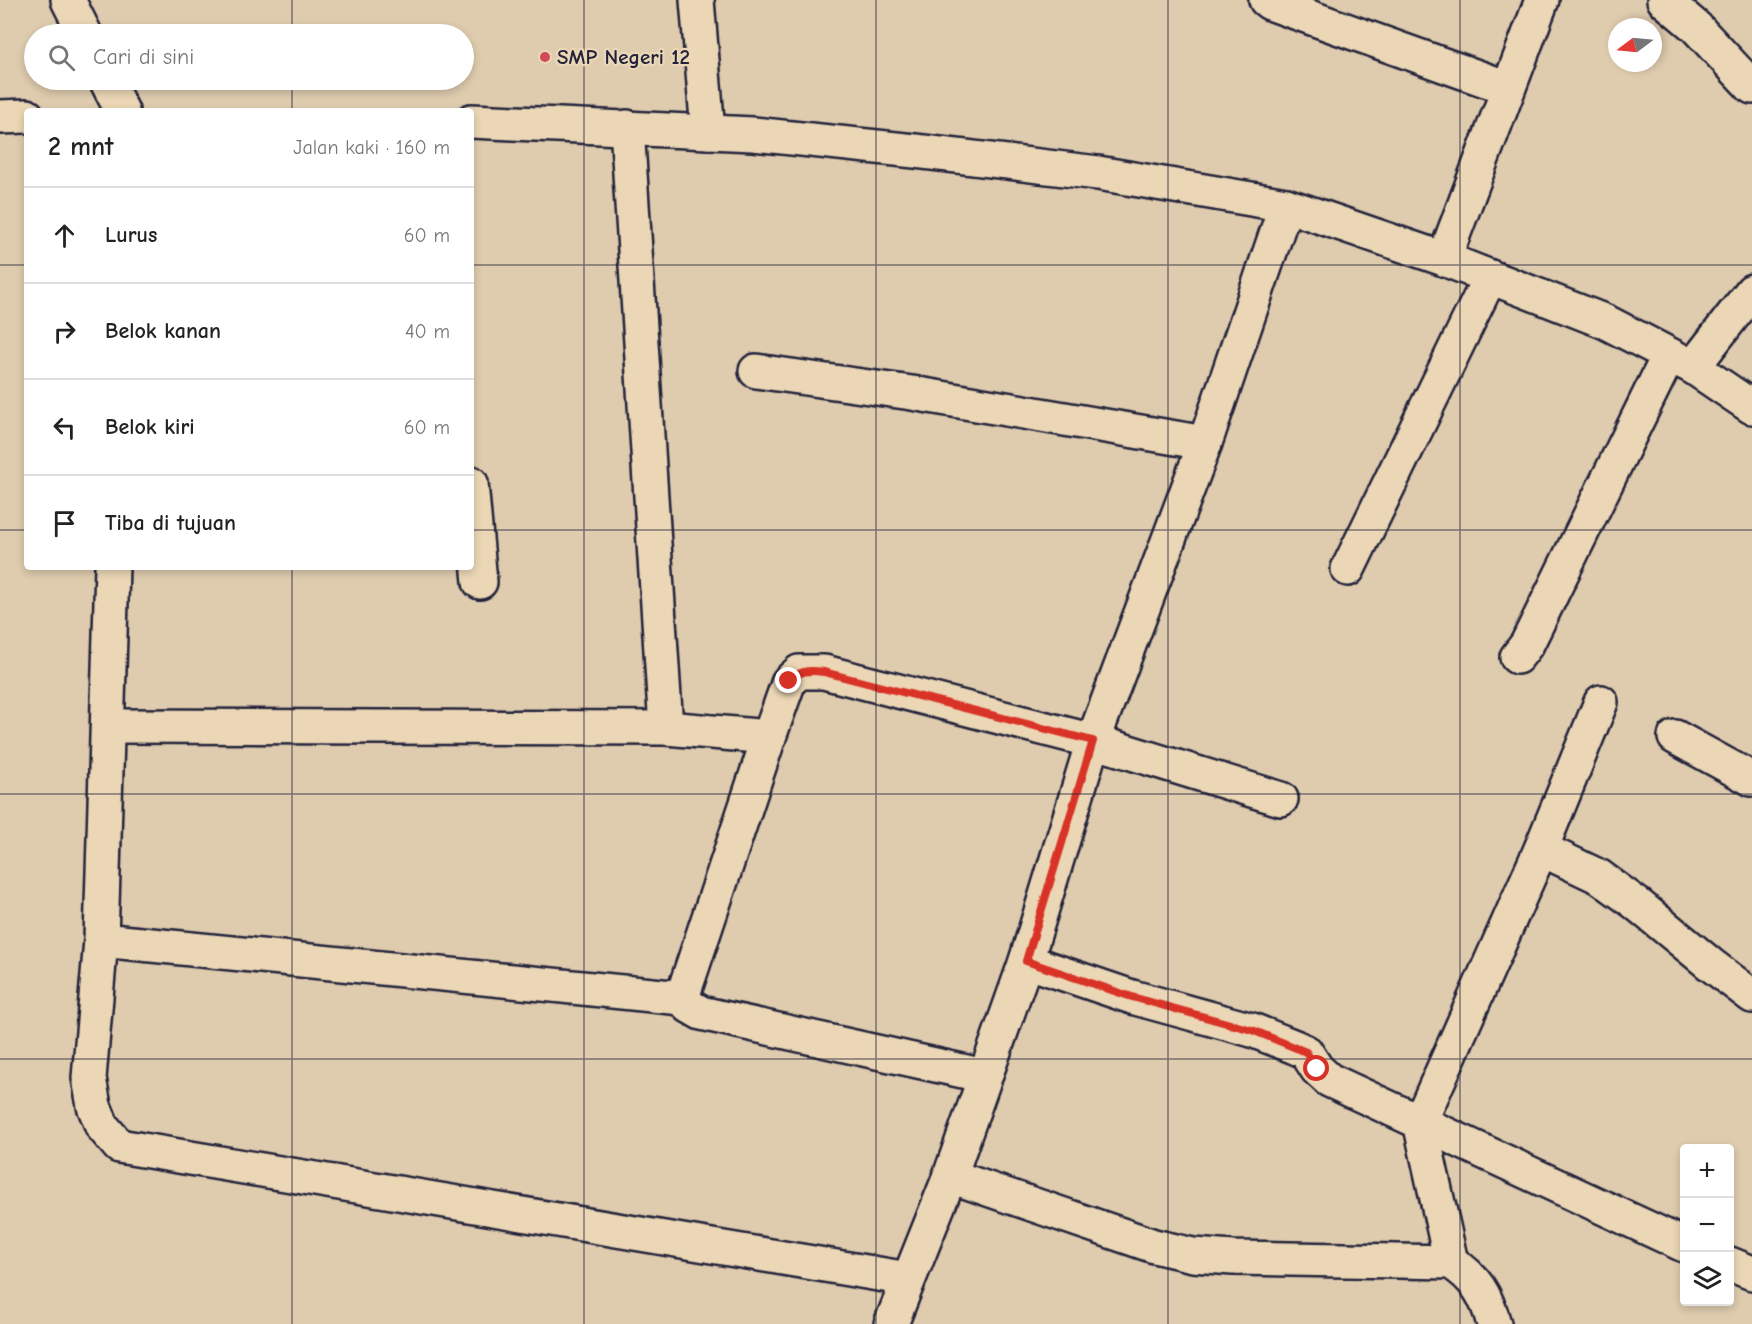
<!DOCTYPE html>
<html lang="id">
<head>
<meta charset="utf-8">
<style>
	body { margin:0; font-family:"Comic Neue",sans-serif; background:#f2f2f2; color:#222 }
	.controls { position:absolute; right:18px; bottom:18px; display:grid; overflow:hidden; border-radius:6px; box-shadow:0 3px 9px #0003 }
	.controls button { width:54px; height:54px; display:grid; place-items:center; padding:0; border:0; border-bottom:2px solid #e0e0e0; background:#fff; color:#222; font:30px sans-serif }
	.compass { position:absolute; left:1608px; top:18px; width:54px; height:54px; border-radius:50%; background:#fff; box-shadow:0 3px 9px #0003; rotate:254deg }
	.stop { position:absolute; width:18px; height:18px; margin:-14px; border:4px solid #d93025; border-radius:50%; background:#fff }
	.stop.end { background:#d93025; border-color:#fff; box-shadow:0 2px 6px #0008 }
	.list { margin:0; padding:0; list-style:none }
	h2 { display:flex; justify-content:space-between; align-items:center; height:78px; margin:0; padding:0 24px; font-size:26px }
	h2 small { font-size:20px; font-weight:400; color:#767676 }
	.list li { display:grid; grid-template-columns:39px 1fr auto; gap:18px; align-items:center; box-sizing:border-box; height:96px; padding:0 24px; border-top:2px solid #e0e0e0 }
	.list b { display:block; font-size:22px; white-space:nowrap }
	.list em { font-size:20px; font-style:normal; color:#767676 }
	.icon { flex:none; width:33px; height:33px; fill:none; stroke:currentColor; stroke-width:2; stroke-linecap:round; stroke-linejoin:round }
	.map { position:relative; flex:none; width:1752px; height:1324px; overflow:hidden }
	.search { position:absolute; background:#fff; box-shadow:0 3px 9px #0003; left:24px; top:24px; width:450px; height:66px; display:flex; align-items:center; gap:15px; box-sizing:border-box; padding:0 21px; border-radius:33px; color:#767676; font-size:22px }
	.panel { position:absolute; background:#fff; box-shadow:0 3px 9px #0003; left:24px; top:108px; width:450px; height:462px; border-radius:6px }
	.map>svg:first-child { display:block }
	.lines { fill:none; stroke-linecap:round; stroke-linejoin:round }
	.minor-casing { stroke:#22223b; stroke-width:38 }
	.minor { stroke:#ebd7b5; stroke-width:33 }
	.route { stroke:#d93025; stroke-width:8 }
	.grid { fill:none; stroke:#22223b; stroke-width:1.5; stroke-opacity:0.55 }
	.poi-dot { fill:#d1495b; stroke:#ebd7b5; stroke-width:2 }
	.labels { text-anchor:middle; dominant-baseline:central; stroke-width:4.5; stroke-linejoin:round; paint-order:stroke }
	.poi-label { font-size:21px; font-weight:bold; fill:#22223b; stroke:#ebd7b5; text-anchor:start }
</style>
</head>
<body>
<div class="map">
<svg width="1752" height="1324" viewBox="0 0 1752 1324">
	<rect width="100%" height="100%" fill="#dfccae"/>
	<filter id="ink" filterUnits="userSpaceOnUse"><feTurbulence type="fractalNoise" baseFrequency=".0167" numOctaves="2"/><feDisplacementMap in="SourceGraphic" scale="12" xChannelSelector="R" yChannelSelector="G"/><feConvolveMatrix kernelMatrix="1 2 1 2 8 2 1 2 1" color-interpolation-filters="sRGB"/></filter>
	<g filter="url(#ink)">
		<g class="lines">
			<defs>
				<g id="minor">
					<path d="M 68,0 L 85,34"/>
					<path d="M 697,0 L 708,132"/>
					<path d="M 1266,0 L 1270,3 L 1508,88"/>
					<path d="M 1664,0 L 1696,27 L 1752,87"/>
					<path d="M 106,80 L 122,111"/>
					<path d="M 0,117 L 27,116"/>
					<path d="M 471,121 L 753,134 L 915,151 L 1098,173 L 1286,205 L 1444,259 L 1606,322 L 1693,367 L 1752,407"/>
					<path d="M 627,127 L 666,728"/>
					<path d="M 1444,259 L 1542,0"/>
					<path d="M 1693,367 L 1752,291"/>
					<path d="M 756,371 L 912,393 L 1205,443"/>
					<path d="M 471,483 L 480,582"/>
					<path d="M 112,567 L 101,940 L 89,1078 L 94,1106 L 102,1126 L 119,1146 L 908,1279"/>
					<path d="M 1348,569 L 1490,277"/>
					<path d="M 1517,657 L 1527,644 L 1669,355"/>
					<path d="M 109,726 L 666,728 L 769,737"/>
					<path d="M 1675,737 L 1752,779"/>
					<path d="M 1541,849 L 1600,877 L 1637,904 L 1710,964 L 1752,996"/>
					<path d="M 101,940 L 682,998 L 689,1006 L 701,1013 L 985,1076"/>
					<path d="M 1026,961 L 1132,997 L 1252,1030 L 1295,1047 L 1306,1052 L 1317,1069 L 1329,1080 L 1684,1245"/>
					<path d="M 682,998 L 769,737 L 789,681 L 799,672 L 824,672 L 1093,741 L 1281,799"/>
					<path d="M 950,1176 L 1154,1246 L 1193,1255 L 1233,1258 L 1451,1262 C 1476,1278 1486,1295 1494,1324"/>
					<path d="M 1451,1262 L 1420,1122 L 1541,849 L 1601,702"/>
					<path d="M 1730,1264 L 1752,1273"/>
					<path d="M 891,1324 L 950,1176 L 1026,961 L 1093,741 L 1205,443 L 1286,205"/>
				</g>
			</defs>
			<use href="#minor" class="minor-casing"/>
			<use href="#minor" class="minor"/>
		</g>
	</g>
	<g class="lines" filter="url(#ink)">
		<path class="route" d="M 789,681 C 801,670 808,670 824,672 L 1093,741 L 1026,961 L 1132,997 L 1252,1030 L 1306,1052 L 1317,1069"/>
	</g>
	<path class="grid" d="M 292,0 L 292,34M 584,0 L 584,1324M 876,0 L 876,1324M 1168,0 L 1168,1324M 1460,0 L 1460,1324M 292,80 L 292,111M 0,265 L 27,265M 471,265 L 1752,265M 0,530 L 27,530M 471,530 L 1752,530M 292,567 L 292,1324M 0,794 L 1752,794M 0,1059 L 1752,1059"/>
	<circle class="poi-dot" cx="545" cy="57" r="6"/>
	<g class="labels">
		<g class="poi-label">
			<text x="557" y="57">SMP Negeri 12</text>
		</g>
	</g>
</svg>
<div class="controls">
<button>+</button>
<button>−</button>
<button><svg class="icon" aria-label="layers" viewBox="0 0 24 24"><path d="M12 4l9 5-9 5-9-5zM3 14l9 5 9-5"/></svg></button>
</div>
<svg class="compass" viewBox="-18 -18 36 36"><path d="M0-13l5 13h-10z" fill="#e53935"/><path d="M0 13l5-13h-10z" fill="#767676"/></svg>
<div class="stop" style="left:1317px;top:1069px"></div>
<div class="stop end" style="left:789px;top:681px"></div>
<div class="search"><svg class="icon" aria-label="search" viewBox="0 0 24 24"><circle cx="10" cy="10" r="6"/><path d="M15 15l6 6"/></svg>Cari di sini</div>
<section class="panel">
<h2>2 mnt<small>Jalan kaki · 160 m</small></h2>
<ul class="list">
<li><svg class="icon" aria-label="ahead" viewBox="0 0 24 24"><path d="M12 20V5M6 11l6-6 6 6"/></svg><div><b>Lurus</b></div><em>60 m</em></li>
<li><svg class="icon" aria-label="right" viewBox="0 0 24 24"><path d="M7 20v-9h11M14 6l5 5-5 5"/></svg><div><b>Belok kanan</b></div><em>40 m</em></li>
<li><svg class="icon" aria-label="left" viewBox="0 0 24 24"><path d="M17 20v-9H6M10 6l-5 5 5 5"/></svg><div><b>Belok kiri</b></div><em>60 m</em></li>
<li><svg class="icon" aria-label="arrive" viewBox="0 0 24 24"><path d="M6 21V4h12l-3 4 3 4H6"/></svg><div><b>Tiba di tujuan</b></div></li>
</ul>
</section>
</div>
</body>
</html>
